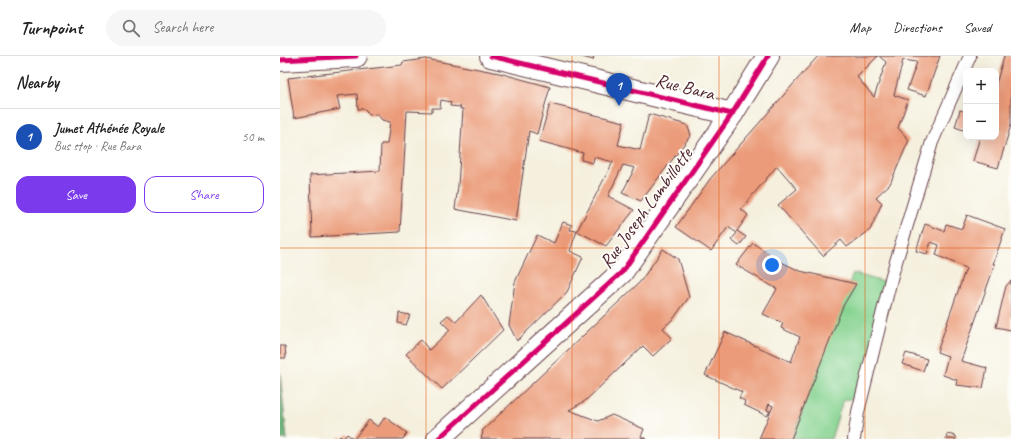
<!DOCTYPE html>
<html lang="en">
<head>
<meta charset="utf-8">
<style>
	body { margin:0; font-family:Caveat,sans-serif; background:#f6f6f6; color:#222 }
	.controls { position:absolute; right:12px; top:12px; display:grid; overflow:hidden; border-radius:8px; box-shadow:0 4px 16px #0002 }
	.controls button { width:36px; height:36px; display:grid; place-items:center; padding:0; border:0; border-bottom:1px solid #e0e0e0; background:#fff; color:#222; font:20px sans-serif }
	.you { position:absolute; left:492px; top:209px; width:14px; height:14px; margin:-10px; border:3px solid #fff; border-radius:50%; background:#1a73e8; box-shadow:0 0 0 6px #1a73e833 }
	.badge { display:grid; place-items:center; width:26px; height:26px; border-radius:50%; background:#7c3aed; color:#fff; font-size:13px; font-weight:700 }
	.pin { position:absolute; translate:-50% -33px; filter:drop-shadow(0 1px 2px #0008) }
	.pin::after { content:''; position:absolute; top:21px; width:14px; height:12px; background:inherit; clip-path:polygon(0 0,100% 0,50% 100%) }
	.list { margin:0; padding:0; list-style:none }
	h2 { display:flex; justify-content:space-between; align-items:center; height:52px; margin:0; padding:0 16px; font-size:17px }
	h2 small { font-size:13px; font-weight:400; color:#767676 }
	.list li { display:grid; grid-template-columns:26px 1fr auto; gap:12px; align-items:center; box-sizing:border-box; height:56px; padding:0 16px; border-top:1px solid #e0e0e0 }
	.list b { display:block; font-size:15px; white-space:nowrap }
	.list p { margin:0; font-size:13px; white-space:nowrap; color:#767676 }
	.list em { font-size:13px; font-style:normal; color:#767676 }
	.actions { display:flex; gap:8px; padding:12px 16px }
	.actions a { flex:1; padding:9px 0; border:1px solid #7c3aed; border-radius:12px; text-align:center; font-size:14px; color:#7c3aed }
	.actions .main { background:#7c3aed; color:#fff }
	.icon { flex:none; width:22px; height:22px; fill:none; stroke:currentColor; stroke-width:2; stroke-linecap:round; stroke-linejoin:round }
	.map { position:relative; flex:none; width:731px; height:383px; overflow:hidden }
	header { display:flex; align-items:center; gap:24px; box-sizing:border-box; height:56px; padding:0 20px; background:#fff; border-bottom:1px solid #e0e0e0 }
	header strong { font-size:19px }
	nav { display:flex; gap:22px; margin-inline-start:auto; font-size:14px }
	.search { width:280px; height:36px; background:#f6f6f6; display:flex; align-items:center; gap:10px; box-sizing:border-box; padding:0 14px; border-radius:22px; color:#767676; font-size:15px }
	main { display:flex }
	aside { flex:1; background:#fff }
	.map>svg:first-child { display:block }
	.green { fill:#86d391; stroke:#68795e }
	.forest { fill:#6cb57b; stroke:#5b6a53 }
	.building { fill:#eb9b79 }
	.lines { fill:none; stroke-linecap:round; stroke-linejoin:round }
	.lane-casing { stroke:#643e46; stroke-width:14 }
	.street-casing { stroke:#643e46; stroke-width:24 }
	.lane { stroke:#fff; stroke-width:12 }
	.street { stroke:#fff; stroke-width:22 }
	.cycleway-casing { stroke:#fdfcf7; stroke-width:8 }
	.cycleway { stroke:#d6006c; stroke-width:5 }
	.grid { fill:none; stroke:#e8590c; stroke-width:1; stroke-opacity:0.55 }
	.labels { text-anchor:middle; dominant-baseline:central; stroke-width:4; stroke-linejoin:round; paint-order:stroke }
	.street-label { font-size:19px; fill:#4a1f2b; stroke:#fdfcf7 }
</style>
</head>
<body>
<header>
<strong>Turnpoint</strong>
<div class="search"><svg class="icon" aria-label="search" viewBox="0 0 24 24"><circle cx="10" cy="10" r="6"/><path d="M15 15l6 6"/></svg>Search here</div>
<nav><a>Map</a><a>Directions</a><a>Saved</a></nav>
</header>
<main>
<aside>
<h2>Nearby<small></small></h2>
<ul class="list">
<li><span class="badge" style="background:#1a4fb4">1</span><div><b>Jumet Athénée Royale</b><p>Bus stop · Rue Bara</p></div><em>50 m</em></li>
</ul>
<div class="actions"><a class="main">Save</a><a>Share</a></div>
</aside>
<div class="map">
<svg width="731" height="383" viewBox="0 0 731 383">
	<rect width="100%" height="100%" fill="#fdfcf7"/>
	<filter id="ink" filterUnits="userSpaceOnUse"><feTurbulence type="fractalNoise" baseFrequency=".025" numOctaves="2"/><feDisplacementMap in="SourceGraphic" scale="8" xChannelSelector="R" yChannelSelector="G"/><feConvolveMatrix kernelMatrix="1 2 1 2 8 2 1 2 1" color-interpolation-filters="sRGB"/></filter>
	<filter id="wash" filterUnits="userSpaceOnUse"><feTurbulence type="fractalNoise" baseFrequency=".012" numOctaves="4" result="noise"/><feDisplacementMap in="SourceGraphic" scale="16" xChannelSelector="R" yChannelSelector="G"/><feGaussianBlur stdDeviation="0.9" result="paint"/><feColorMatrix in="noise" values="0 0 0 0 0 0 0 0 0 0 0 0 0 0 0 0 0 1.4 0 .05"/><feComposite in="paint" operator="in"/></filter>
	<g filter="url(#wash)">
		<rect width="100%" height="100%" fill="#f5f0de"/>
		<path class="green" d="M 573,217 L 610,228 L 582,341 L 563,344 L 551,383 L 512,383 Z"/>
		<path class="forest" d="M 0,317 L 7,383 L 0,383 Z"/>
		<g id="blocks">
			<g class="building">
				<path d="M 299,0 L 314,0 L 313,4 Z"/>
				<path d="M 538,0 L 598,0 L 577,21 L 594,41 L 606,6 L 599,0 L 660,0 L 646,40 L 627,34 L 637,6 L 623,4 L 614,39 L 628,44 L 618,72 L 629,84 L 610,128 L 596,141 L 602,147 L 590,174 L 567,191 L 561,184 L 543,200 L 498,149 L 517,133 L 497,110 L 461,153 L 468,159 L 457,175 L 466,181 L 459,190 L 451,184 L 457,177 L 448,171 L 431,195 L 396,171 L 430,123 Z"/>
				<path d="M 724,0 L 731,0 L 731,69 L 718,112 L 693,105 L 700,81 L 716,81 L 716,28 Z"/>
				<path d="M 146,3 L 219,17 L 270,31 L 257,78 L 249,75 L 236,165 L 175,153 L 178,130 L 183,53 L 180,53 L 181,51 L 170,50 L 171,46 L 161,44 L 160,52 L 152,52 L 152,56 L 127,55 L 120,176 L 32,181 L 30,119 L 100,115 L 101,88 L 107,88 L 110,66 L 102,64 L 97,58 L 89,59 L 85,53 L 78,53 L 77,38 L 57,40 L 60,53 L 14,62 L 8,22 L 122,9 L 123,6 Z"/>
				<path d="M 270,48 L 344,66 L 338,89 L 360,94 L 369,58 L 407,69 L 411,79 L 361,145 L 342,137 L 355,112 L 343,109 L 328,140 L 354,154 L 326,190 L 297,175 L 290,195 L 303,201 L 287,236 L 237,285 L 229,269 L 235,226 L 257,179 L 274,187 L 283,166 L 292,169 L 290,174 L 297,175 L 333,106 L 314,101 L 313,107 L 301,104 L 303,97 L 259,85 Z"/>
				<path d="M 680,54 L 686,56 L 686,75 L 675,71 Z"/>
				<path d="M 687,159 L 725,173 L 713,208 L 715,208 L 681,305 L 707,312 L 703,332 L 676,329 L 677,324 L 663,319 L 668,300 L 657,296 L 686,212 L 656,199 L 659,189 L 651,186 L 647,198 L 636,195 L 645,168 L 664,175 L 666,168 L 682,173 Z"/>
				<path d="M 473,187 L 499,205 L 520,215 L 576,228 L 563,250 L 511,383 L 479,383 L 493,350 L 489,348 L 487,354 L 490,355 L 487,360 L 464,349 L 465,345 L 459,342 L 462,336 L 425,319 L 445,276 L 511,306 L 520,281 L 501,272 L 503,267 L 483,258 L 497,233 L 456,209 Z"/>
				<path d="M 383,193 L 398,203 L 409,241 L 394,262 L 383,272 L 392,282 L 373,300 L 363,290 L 305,345 L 289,354 L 318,365 L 332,359 L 364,373 L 361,381 L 367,383 L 201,383 L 203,376 L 202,375 L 360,226 Z"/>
				<path d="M 731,225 L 731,274 L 716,271 L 726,230 Z"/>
				<path d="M 201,239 L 223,274 L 162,333 L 126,298 L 141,284 L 149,294 L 170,274 L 161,265 L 168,259 L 176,266 Z"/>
				<path d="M 119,257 L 130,259 L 126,269 L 118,267 Z"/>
				<path d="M 0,290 L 5,290 L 6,302 L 0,302 Z"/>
				<path d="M 626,297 L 647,303 L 643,315 L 622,308 Z"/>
				<path d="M 105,361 L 127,377 L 123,383 L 58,383 L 60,380 L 63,383 L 67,378 L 74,383 L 89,364 L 98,371 Z"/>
				<path d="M 667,378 L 676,380 L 676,383 L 666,383 Z"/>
			</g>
		</g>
	</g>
	<g filter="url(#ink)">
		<use href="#blocks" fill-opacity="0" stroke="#643e46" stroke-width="1"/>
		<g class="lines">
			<defs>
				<path id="lane" d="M 574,383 L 578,356 L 612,219 L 652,86 L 690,0"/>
				<g id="street">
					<path d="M 211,0 L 452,58"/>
					<path d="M 0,4 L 76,0"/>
					<path d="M 158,383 L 342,216 L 452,58 L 488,0"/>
				</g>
			</defs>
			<use href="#lane" class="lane-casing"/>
			<use href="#street" class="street-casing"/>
			<use href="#lane" class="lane"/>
			<use href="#street" class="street"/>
			<defs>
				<g id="cycleway">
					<path d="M 211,0 L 452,58"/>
					<path d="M 0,4 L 76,0"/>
					<path d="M 158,383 L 342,216 L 452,58 L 488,0"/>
				</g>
			</defs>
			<use href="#cycleway" class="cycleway-casing"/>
			<use href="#cycleway" class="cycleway"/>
		</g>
	</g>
	<path class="grid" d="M 146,0 L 146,383M 292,0 L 292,383M 439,0 L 439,383M 585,0 L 585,383M 0,192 L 731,192"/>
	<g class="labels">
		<g class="street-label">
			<text transform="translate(405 31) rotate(14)">Rue Bara</text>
			<text transform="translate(366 152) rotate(-54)">Rue Joseph Lambillotte</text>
		</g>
	</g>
</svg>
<div class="controls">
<button>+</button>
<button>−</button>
</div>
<div class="you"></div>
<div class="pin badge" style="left:339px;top:50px;background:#1a4fb4">1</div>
</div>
</main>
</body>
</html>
